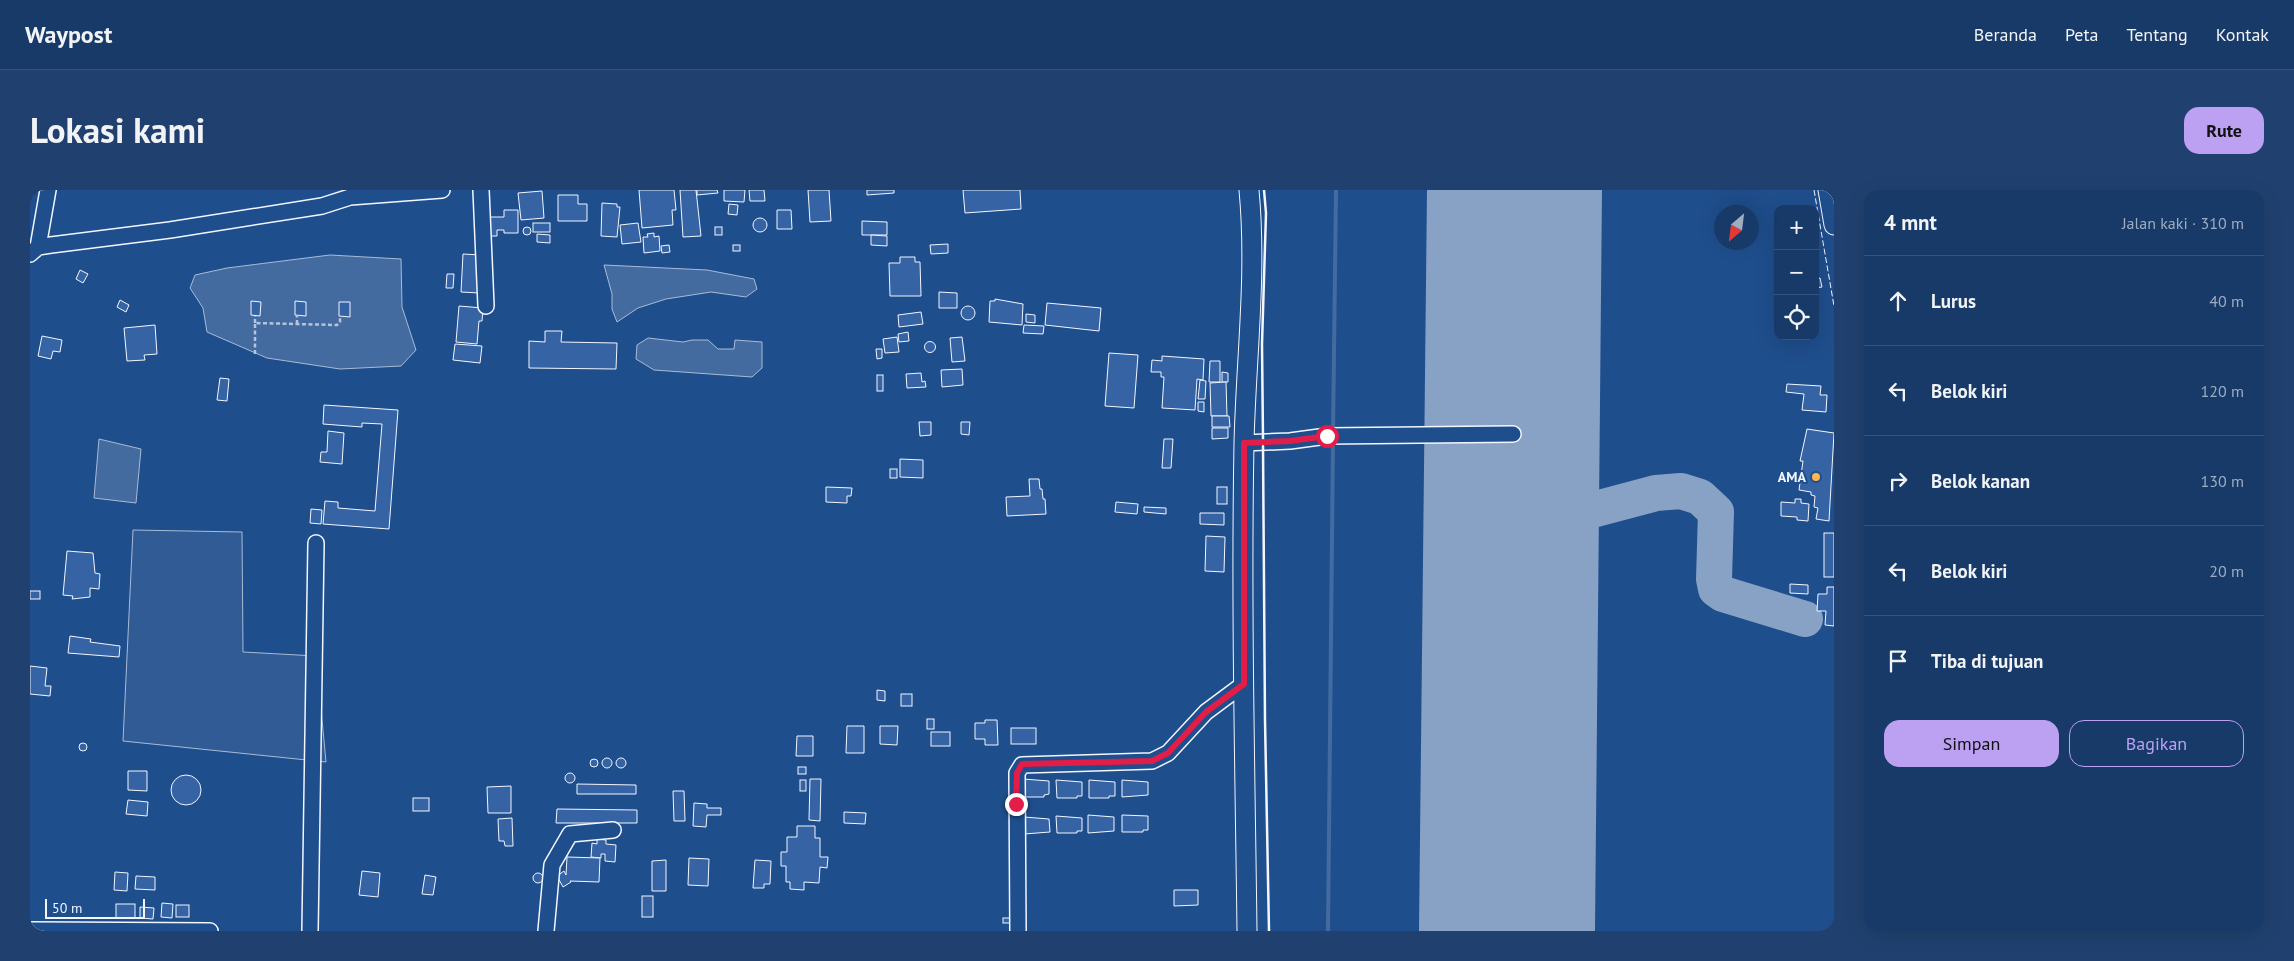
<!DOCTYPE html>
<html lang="id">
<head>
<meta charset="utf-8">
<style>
	body { margin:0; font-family:"PT Sans",sans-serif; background:#20416f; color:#f1f3f6 }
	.controls { position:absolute; right:15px; top:15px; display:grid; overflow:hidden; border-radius:10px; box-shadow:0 5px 20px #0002 }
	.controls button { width:45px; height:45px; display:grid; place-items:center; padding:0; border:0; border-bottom:1px solid #36547d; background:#173a69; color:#f1f3f6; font:25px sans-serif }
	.compass { position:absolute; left:1684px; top:15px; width:45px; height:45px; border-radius:50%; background:#173a69; box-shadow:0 5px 20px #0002; rotate:208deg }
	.scale { position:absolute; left:15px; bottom:12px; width:100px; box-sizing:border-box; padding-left:5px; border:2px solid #f2f6ff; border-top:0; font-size:14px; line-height:18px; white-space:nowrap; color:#f2f6ff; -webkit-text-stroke:4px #1f4e8c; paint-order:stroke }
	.stop { position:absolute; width:15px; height:15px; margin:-11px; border:4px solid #e11d48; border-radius:50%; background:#fff }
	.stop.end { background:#e11d48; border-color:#fff; box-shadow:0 1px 5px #0008 }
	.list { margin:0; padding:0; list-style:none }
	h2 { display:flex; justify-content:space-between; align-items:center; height:65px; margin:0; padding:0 20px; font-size:21px }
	h2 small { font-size:16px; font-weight:400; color:#9eadc0 }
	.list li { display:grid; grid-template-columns:32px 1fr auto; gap:15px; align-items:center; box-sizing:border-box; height:90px; padding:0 20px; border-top:1px solid #36547d }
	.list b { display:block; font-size:19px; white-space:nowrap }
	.list em { font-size:16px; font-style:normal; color:#9eadc0 }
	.actions { display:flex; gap:10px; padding:15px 20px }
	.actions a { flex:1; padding:11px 0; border:1px solid #bca0f2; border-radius:15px; text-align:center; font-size:18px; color:#bca0f2 }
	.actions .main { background:#bca0f2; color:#111 }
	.icon { flex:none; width:28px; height:28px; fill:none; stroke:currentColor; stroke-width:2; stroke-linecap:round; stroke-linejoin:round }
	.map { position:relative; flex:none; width:1804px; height:741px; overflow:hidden; border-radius:15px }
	header { display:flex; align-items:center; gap:30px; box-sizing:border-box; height:70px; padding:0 25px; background:#173a69; border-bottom:1px solid #36547d }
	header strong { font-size:24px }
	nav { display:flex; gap:28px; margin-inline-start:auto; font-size:18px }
	.intro { display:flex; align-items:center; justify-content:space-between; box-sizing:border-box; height:120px; padding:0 30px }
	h1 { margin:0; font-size:35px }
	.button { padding:12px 22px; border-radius:15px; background:#bca0f2; color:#111; font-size:18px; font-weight:700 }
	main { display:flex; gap:30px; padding:0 30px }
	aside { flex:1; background:#173a69; border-radius:15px; box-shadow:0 5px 20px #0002 }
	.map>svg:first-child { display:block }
	.built { fill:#305b95; stroke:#a8bbd7 }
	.water { fill:#446ba0; stroke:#a8bbd7 }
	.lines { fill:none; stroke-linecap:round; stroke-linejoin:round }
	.stream { stroke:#446ba0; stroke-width:4 }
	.taxiway { stroke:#88a2c6; stroke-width:36 }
	.runway { stroke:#88a2c6; stroke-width:90 }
	.building { fill:#3563a3; stroke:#f2f6ff }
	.minor-casing { stroke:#f2f6ff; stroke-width:18 }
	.major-casing { stroke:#f2f6ff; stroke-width:21 }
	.path { stroke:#b3c4dc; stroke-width:2.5; stroke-dasharray:4 2.5; stroke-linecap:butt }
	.minor { stroke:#1f4e8c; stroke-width:15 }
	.major { stroke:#1f4e8c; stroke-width:19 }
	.fence { stroke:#f2f6ff; stroke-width:1; stroke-dasharray:6 2.5; stroke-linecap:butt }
	.wall { stroke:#f2f6ff; stroke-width:2.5 }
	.route { stroke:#e11d48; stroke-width:6 }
	.poi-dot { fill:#ffb74d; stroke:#1f4e8c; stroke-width:2 }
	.labels { text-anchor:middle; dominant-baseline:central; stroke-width:4; stroke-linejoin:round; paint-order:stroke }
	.poi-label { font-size:14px; font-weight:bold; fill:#f2f6ff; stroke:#1f4e8c; text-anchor:end }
</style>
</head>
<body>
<header>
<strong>Waypost</strong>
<nav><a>Beranda</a><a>Peta</a><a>Tentang</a><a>Kontak</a></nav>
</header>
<div class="intro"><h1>Lokasi kami</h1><a class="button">Rute</a></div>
<main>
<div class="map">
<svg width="1804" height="741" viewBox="0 0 1804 741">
	<rect width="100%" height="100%" fill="#1f4e8c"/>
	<path class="built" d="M 103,340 L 212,342 L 213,462 L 286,466 L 296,572 L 93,551 Z"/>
	<g class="water">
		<path d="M 300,65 L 371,69 L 372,117 L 386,160 L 371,176 L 310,179 L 237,168 L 177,142 L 173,118 L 160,98 L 165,85 L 197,78 Z"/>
		<path d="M 574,75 L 677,80 L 724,89 L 727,99 L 716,107 L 681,102 L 636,109 L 608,118 L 587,132 L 582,119 L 582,104 Z"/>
		<path d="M 618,148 L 653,152 L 662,150 L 678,150 L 688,159 L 704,159 L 705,150 L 732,152 L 732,178 L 722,187 L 624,180 L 606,169 L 607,155 Z"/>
		<path d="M 69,249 L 111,259 L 106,313 L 64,308 Z"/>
	</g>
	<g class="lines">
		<g class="stream">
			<path d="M 1303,243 L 1306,0"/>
			<path d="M 1298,741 L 1303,250"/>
		</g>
		<g class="taxiway">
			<path d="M 1483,341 L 1626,303 L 1651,301 L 1670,307 L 1686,322 L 1684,389 L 1686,399 L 1693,404 L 1775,429"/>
			<path d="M 1480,640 L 1500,689 L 1522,720 L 1542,741"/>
		</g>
		<g class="runway">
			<path d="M 1434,741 L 1442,0"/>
			<path d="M 1520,741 L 1527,0"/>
		</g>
	</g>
	<g class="building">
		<path d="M 609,0 L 644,0 L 646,20 L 642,20 L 643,35 L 612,38 Z"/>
		<path d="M 650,0 L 666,0 L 671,46 L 653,47 Z"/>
		<path d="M 667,0 L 687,0 L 688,3 L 667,5 Z"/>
		<path d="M 694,0 L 715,0 L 714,12 L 694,11 Z"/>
		<path d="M 719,0 L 734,0 L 735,11 L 720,11 Z"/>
		<path d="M 778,0 L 799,0 L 801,31 L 780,32 Z"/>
		<path d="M 837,0 L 864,0 L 864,3 L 837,5 Z"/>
		<path d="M 933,0 L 990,0 L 991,19 L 935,23 Z"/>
		<path d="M 512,1 L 514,28 L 491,30 L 488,3 Z"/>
		<path d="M 528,5 L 548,5 L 548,14 L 557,14 L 557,31 L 528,31 Z"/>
		<path d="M 572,13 L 587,14 L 587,17 L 590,17 L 587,47 L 571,46 Z"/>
		<path d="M 699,14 L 708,15 L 707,25 L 698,24 Z"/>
		<path d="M 474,20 L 488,20 L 488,43 L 474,43 L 474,40 L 467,40 L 467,46 L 460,46 L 460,27 L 474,27 Z"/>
		<path d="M 747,20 L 761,20 L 762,39 L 747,39 Z"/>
		<circle cx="730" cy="35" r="7"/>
		<path d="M 832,31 L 857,32 L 857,45 L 832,45 Z"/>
		<rect x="503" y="33" width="17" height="9"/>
		<path d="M 608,33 L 611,52 L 592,54 L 590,35 Z"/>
		<circle cx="497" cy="41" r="4"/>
		<rect x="685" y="37" width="7" height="8"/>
		<path d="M 624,43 L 624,47 L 629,46 L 630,61 L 614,63 L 613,47 L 618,47 L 617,44 Z"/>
		<path d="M 507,44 L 520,45 L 520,53 L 507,52 Z"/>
		<path d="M 841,45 L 857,46 L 857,56 L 841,55 Z"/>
		<path d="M 918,54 L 918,63 L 901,64 L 900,55 Z"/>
		<path d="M 639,55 L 640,62 L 632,63 L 631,56 Z"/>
		<rect x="703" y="55" width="7" height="6"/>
		<path d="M 433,64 L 451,65 L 449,103 L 431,102 Z"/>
		<path d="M 870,67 L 885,67 L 885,72 L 890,72 L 891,106 L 860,106 L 859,73 L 870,73 Z"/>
		<path d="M 50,80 L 58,84 L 53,93 L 46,89 Z"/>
		<path d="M 417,84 L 424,84 L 423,98 L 416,98 Z"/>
		<path d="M 1790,88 L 1792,97 L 1785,98 L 1785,89 Z"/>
		<path d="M 909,102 L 927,103 L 927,118 L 909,118 Z"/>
		<path d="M 965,109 L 993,114 L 992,135 L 959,132 L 960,111 L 965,111 Z"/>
		<path d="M 90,110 L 99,115 L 96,122 L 87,117 Z"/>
		<path d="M 221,111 L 231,112 L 230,126 L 221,125 Z"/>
		<path d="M 265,111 L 276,112 L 276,126 L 265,125 Z"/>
		<path d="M 309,112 L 320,112 L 320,127 L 309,126 Z"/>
		<path d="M 1017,113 L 1071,118 L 1069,141 L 1015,135 Z"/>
		<circle cx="938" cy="123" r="7"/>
		<path d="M 429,116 L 453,118 L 452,131 L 449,131 L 447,154 L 426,152 Z"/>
		<path d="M 891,122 L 893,134 L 869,137 L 868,125 Z"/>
		<path d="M 996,124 L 1005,125 L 1005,133 L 996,132 Z"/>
		<path d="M 125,135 L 127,164 L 114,165 L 115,170 L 97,171 L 94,138 Z"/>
		<path d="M 994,135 L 1014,136 L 1013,144 L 993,143 Z"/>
		<path d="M 515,141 L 532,141 L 531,152 L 587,153 L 586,179 L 499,178 L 499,151 L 515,152 Z"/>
		<path d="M 878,142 L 879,151 L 869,152 L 868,144 Z"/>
		<path d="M 12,146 L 32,150 L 30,162 L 23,161 L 21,169 L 8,166 Z"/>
		<path d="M 867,147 L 869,162 L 855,163 L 853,149 Z"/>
		<path d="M 932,147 L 935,171 L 922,172 L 920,148 Z"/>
		<circle cx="900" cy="157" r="5.5"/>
		<path d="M 425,154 L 452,156 L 450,173 L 423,170 Z"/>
		<path d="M 846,159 L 852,159 L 852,168 L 847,169 Z"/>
		<path d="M 1079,163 L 1108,165 L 1104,218 L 1075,216 Z"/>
		<path d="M 1132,166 L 1174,169 L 1173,190 L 1167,189 L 1165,220 L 1132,218 L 1134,187 L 1131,187 L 1131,182 L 1121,182 L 1122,170 L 1132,171 Z"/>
		<path d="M 1180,171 L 1190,171 L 1190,192 L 1179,192 Z"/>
		<path d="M 932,179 L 933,195 L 912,197 L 911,180 Z"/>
		<path d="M 1192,182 L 1198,183 L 1198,192 L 1192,192 Z"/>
		<path d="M 891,183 L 892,192 L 895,191 L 896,197 L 877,198 L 876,184 Z"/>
		<rect x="847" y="185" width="6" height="16"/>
		<path d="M 190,188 L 199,189 L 197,211 L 187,210 Z"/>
		<path d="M 1170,190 L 1176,191 L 1175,209 L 1168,209 Z"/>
		<path d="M 1196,192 L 1197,226 L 1181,226 L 1180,193 Z"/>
		<path d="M 1757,194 L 1791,196 L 1790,205 L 1797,205 L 1796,222 L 1772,220 L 1774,204 L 1756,202 Z"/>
		<path d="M 1168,212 L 1174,212 L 1174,222 L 1168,221 Z"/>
		<path d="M 294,215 L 368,220 L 359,339 L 293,334 L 295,311 L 308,312 L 308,318 L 345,321 L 352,234 L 332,233 L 332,237 L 293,234 Z"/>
		<path d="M 1182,226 L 1199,226 L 1200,237 L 1182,237 Z"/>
		<path d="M 889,232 L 901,232 L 901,245 L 890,246 Z"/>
		<path d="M 931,232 L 940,232 L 939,245 L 931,244 Z"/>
		<path d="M 1182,238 L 1198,238 L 1198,248 L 1182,249 Z"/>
		<path d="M 1777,239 L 1804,243 L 1799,331 L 1786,329 L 1788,318 L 1784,317 L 1785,306 L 1781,305 L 1781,302 L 1769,300 L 1773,271 L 1770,271 Z"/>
		<path d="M 298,241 L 314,243 L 312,274 L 290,272 L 291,262 L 297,262 Z"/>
		<path d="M 1134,249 L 1143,249 L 1141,278 L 1132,278 Z"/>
		<path d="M 870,269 L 893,270 L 893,288 L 870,287 Z"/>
		<rect x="860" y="279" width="7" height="9"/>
		<path d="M 999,289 L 1009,289 L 1010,299 L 1012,299 L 1013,309 L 1015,309 L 1016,324 L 977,326 L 976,307 L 1000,306 Z"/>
		<path d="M 796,297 L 822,298 L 821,306 L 817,306 L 817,313 L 796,312 Z"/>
		<rect x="1187" y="297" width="10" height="17"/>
		<path d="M 1765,309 L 1771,309 L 1771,313 L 1779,314 L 1778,331 L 1767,330 L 1767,327 L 1751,326 L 1751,312 L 1765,313 Z"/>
		<path d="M 1086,312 L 1108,314 L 1107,324 L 1085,322 Z"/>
		<path d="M 1114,317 L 1136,318 L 1136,324 L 1114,322 Z"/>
		<path d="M 281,319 L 292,320 L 291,334 L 280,333 Z"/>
		<path d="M 1170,323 L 1194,323 L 1194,335 L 1170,334 Z"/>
		<rect x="1794" y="343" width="10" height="44"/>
		<path d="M 1176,346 L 1195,347 L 1194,382 L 1175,381 Z"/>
		<path d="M 37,361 L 63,363 L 65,383 L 70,384 L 69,399 L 60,398 L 60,407 L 42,409 L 43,406 L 33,405 Z"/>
		<path d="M 1760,394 L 1778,395 L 1778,404 L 1760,403 Z"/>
		<path d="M 1797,397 L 1804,397 L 1804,436 L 1795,435 L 1796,421 L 1787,421 L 1788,404 L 1797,404 Z"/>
		<rect x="0" y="401" width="10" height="8"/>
		<path d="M 40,446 L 61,449 L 60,452 L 90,456 L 89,467 L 38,463 Z"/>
		<path d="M 0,476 L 17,478 L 15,496 L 21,496 L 20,506 L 0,504 Z"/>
		<path d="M 847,500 L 855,501 L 855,511 L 847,510 Z"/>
		<rect x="871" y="504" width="11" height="12"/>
		<rect x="897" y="529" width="7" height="10"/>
		<path d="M 955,530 L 967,530 L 968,555 L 955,555 L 955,549 L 945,549 L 945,533 L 955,533 Z"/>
		<path d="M 817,536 L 834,536 L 834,563 L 816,563 Z"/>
		<path d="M 850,536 L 868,536 L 867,555 L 850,554 Z"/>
		<rect x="981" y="538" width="25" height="16"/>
		<rect x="901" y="542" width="19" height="14"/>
		<path d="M 767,546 L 783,546 L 783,566 L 766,566 Z"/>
		<circle cx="53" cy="557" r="4"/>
		<circle cx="577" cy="573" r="5"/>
		<circle cx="591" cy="573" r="5"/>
		<circle cx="564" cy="573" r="4"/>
		<rect x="768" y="577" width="8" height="7"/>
		<path d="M 98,581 L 117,581 L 117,601 L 98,600 Z"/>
		<circle cx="540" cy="588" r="5"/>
		<circle cx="156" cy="600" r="15"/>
		<path d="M 780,589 L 791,589 L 790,631 L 779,630 Z"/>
		<path d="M 993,589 L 1019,591 L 1019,604 L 1014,605 L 1014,607 L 994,607 Z"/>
		<rect x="770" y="590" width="6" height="11"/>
		<path d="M 1026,590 L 1052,592 L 1052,606 L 1047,606 L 1047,608 L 1027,608 Z"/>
		<path d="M 1059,590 L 1085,592 L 1085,606 L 1079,606 L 1079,608 L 1059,608 Z"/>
		<path d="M 1092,590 L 1118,592 L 1118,605 L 1092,607 Z"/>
		<path d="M 547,594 L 606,595 L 606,604 L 547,604 Z"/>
		<path d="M 481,596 L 481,623 L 458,623 L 457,597 Z"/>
		<path d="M 643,601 L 654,601 L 655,631 L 644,631 Z"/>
		<rect x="383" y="608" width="16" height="13"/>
		<path d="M 98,610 L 118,612 L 117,626 L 96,624 Z"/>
		<path d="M 664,613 L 677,614 L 677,618 L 691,618 L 691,625 L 677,625 L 676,637 L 663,636 Z"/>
		<path d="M 527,619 L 607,620 L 607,633 L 526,633 Z"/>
		<path d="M 814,622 L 836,623 L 835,634 L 814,633 Z"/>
		<path d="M 1058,625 L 1084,627 L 1084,641 L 1058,643 Z"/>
		<path d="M 1092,625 L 1118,626 L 1118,640 L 1113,640 L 1113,642 L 1092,642 Z"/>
		<path d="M 1026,626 L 1052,628 L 1052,641 L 1047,641 L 1047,643 L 1027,643 Z"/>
		<path d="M 994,627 L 1019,629 L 1020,642 L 994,644 Z"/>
		<path d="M 482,628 L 483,656 L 475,656 L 474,651 L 469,651 L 468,629 Z"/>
		<path d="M 767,636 L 785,636 L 785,648 L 790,648 L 790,667 L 798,667 L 797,678 L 790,677 L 789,693 L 774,692 L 774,700 L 760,699 L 760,692 L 756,692 L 756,676 L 751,676 L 751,662 L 757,662 L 757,647 L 767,647 Z"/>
		<path d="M 567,649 L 576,650 L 576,654 L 586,655 L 585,672 L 575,671 L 575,664 L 571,664 L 571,668 L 561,667 L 562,653 L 567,654 Z"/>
		<path d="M 537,667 L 570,668 L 569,692 L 540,691 L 541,692 L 533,697 L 527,686 L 534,681 L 536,685 Z"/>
		<path d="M 659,668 L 679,669 L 678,696 L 658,695 Z"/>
		<path d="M 636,670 L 636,701 L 622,701 L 622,671 Z"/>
		<path d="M 725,670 L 741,671 L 740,694 L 734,694 L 734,698 L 723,698 Z"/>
		<path d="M 332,681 L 350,683 L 348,707 L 329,705 Z"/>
		<path d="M 85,682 L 98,683 L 97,701 L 84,700 Z"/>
		<circle cx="508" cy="688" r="5"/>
		<path d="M 395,685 L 406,687 L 403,705 L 392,704 Z"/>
		<path d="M 106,686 L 125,687 L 125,700 L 105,699 Z"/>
		<path d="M 1144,700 L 1168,700 L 1168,715 L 1144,716 Z"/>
		<rect x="612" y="706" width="11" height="21"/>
		<path d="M 132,713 L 143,714 L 142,728 L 131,727 Z"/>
		<rect x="86" y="714" width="19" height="14"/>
		<rect x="146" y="715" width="13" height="12"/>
		<path d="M 110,717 L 124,718 L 123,729 L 110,728 Z"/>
		<rect x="973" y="728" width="8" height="5"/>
	</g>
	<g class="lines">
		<defs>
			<g id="minor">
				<path d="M 451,0 L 456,116"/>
				<path d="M 8,57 L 18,0"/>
				<path d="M 0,64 L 8,57 L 21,55 L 140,40 L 292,16 L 320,7 L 412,0"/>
				<path d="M 1214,253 L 1260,251 L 1297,246 L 1483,244"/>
				<path d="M 0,740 L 180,741"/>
				<path d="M 280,741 L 286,353"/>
				<path d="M 516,741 L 522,675 L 540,644 L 583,640"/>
				<path d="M 988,741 L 987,583 L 992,575 L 1122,571 L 1138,563 L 1176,522 L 1215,493"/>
			</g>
			<g id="major">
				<path d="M 1798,0 L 1804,35"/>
				<path d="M 1217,741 C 1215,578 1211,416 1214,253 C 1216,169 1227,84 1219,0"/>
			</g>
		</defs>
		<use href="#minor" class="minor-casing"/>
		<use href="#major" class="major-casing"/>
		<g class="path">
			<path d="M 225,133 L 225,126"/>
			<path d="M 267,134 L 267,125"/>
			<path d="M 225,164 L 225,133 L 307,135 L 310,132 L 310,127"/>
		</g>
		<use href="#minor" class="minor"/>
		<use href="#major" class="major"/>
		<path class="fence" d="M 1784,0 L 1804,116"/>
		<g class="wall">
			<path d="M 1233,249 L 1232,154 L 1236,23 L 1234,0"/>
			<path d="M 1233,256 L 1235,530 L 1239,741"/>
		</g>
	</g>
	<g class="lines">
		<path class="route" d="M 986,614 L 987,583 L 992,574 L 1122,571 L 1138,563 L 1176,522 L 1214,494 L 1214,253 L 1260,251 L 1297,246"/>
	</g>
	<circle class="poi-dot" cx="1786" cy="287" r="5"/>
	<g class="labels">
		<g class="poi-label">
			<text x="1776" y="287">AMA</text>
		</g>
	</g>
</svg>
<div class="controls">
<button>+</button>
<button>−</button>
<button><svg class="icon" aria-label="locate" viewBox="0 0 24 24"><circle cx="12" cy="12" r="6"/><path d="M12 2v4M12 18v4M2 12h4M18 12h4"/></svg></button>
</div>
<svg class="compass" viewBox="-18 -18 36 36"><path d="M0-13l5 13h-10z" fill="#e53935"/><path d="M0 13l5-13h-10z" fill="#9eadc0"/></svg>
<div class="scale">50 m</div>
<div class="stop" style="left:1297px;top:246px"></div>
<div class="stop end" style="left:986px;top:614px"></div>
</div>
<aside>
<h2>4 mnt<small>Jalan kaki · 310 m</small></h2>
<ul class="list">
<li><svg class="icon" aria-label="ahead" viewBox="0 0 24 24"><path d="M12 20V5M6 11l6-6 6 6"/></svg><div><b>Lurus</b></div><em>40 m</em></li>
<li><svg class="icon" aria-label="left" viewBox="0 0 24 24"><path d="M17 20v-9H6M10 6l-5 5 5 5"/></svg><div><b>Belok kiri</b></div><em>120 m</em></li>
<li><svg class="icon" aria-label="right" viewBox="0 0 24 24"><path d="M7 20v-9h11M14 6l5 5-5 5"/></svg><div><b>Belok kanan</b></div><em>130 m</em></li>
<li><svg class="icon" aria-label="left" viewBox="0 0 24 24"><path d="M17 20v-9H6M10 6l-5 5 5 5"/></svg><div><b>Belok kiri</b></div><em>20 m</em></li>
<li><svg class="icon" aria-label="arrive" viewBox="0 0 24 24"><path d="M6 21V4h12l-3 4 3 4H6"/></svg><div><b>Tiba di tujuan</b></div></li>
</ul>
<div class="actions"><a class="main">Simpan</a><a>Bagikan</a></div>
</aside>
</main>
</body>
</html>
